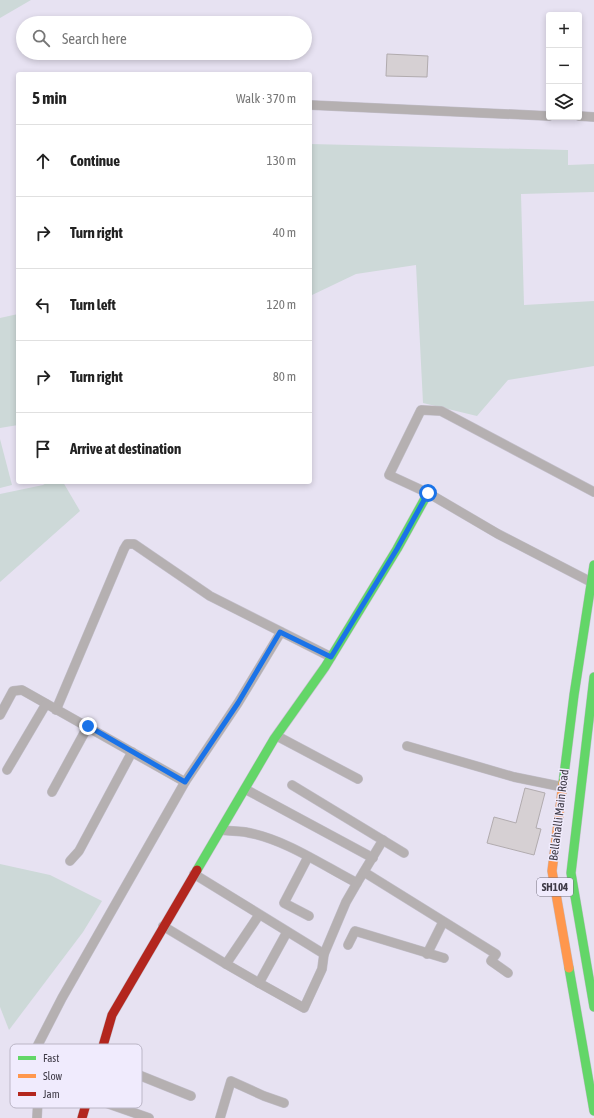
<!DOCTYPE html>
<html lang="en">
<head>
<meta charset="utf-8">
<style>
	body { margin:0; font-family:"Asap Condensed",sans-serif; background:#f2f2f2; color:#222 }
	.controls { position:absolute; right:12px; top:12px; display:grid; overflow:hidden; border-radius:4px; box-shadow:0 2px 6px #0003 }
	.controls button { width:36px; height:36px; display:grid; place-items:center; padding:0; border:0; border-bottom:1px solid #e0e0e0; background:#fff; color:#222; font:20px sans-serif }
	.stop { position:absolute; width:12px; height:12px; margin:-9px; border:3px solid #1a73e8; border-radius:50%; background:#fff }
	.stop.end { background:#1a73e8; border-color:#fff; box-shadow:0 1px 4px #0008 }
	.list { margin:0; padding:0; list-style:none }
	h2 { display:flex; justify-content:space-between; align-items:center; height:52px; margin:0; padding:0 16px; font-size:17px }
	h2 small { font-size:13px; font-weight:400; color:#767676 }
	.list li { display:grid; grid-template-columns:26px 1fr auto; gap:12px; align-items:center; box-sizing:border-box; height:72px; padding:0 16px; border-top:1px solid #e0e0e0 }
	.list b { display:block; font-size:15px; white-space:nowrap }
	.list em { font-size:13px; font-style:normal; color:#767676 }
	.icon { flex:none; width:22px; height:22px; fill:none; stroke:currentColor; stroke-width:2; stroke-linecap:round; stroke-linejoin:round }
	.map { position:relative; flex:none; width:594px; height:1118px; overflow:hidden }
	.search { position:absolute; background:#fff; box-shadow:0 2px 6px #0003; left:16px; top:16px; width:296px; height:44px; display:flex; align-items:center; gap:10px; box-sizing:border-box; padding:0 14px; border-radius:22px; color:#767676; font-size:15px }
	.panel { position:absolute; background:#fff; box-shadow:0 2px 6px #0003; left:16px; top:72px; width:296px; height:412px; border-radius:4px }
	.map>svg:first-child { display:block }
	.green { fill:#cdd9d8 }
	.building { fill:#d6d0d3; stroke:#b1abae }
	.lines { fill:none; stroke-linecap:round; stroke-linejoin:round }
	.street-casing { stroke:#c3bfcb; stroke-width:10 }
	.fast-casing { stroke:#c3bfcb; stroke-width:10 }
	.slow-casing { stroke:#c3bfcb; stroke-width:10 }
	.jam-casing { stroke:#c3bfcb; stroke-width:10 }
	.street { stroke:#b5b0b1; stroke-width:9 }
	.fast { stroke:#63d668; stroke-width:9 }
	.slow { stroke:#ff974d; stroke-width:9 }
	.jam { stroke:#b3261e; stroke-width:9 }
	.route { stroke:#1a73e8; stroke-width:5 }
	.labels { text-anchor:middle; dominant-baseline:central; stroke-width:3; stroke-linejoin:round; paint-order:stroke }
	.shield { fill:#f0ebfd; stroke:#736f7d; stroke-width:1 }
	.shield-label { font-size:11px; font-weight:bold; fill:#3e3a46 }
	.street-label { font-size:12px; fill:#3e3a46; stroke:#f0ebfd }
	.key { fill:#f0ebfd; stroke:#bbb6c6; stroke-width:1 }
	.key-label { font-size:11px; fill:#3e3a46 }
</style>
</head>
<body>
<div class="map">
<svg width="594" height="1118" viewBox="0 0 594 1118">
	<rect width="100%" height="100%" fill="#e7e2f2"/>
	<g class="green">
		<path d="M 0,0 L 31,0 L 0,18 Z"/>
		<path d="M 310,144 L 568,150 L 568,165 L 594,164 L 594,192 L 521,194 L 524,305 L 594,301 L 594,366 L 508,380 L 477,416 L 423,403 L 416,265 L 356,274 L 310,296 Z"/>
		<path d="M 18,314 L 18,425 L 0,428 L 0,318 Z"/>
		<path d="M 0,439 L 12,485 L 0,488 Z"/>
		<path d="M 48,482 L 63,482 L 80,511 L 0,582 L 0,494 L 43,485 Z"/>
		<path d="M 0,864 L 50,875 L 102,901 L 83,932 L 9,1030 L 0,1007 Z"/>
	</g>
	<g class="building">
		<path d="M 387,54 L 428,56 L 427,77 L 386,76 Z"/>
		<path d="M 525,788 L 545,793 L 536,828 L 541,829 L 534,855 L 487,843 L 494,817 L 516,823 Z"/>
	</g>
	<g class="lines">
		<defs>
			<g id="street">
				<path d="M 310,105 L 549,116"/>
				<path d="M 579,116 L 594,117"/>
				<path d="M 591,582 L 498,534 L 428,493 L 389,475 L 421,410 L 441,411 L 594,492"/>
				<path d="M 56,710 L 124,549 L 127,544 L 134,544 L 210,596 L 331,657"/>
				<path d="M 0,715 L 13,691 L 22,690 L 185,782"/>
				<path d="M 277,736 L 358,779"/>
				<path d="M 407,746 L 514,777 L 563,787"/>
				<path d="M 7,770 L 46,704"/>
				<path d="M 292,785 L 404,853"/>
				<path d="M 245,789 L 373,858"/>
				<path d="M 52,792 L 88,726"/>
				<path d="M 221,830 C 229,831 237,831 245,832 C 285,839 322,865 357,883 L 383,840"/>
				<path d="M 308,857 L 284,903 L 309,916"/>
				<path d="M 70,861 L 79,851 L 132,752"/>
				<path d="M 364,872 L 496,954 L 491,961 L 508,973"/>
				<path d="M 194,874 L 324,954 L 346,902 L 357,883"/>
				<path d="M 163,926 L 226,964 L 259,915"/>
				<path d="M 348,945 L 355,931 L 444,958"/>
				<path d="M 427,954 L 443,922"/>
				<path d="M 226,964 L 259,983 L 287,932"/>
				<path d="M 259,983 L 304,1008 L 322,969 L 324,954"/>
				<path d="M 99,1059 L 191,1096"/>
				<path d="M 37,1118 L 39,1079"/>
				<path d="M 149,1118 L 46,1082 L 24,1072 L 62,998 L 185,782 L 238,703 L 281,632"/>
				<path d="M 220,1118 L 231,1081 L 264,1096 L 284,1103"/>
			</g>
			<g id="fast">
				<path d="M 594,677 L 571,873 L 594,1007"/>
				<path d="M 563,783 L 574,695 L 594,565"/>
				<path d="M 197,870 L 274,739 L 325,667 L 397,549 L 428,493"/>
				<path d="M 569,968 L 594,1111"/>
			</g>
			<path id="slow" d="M 563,783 L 552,871 L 569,968"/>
			<path id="jam" d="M 82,1118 L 112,1015 L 197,870"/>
		</defs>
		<use href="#street" class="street-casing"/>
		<use href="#fast" class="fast-casing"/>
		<use href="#slow" class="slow-casing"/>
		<use href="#jam" class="jam-casing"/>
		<use href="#street" class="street"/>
		<use href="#fast" class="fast"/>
		<use href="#slow" class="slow"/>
		<use href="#jam" class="jam"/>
	</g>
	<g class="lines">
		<path class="route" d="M 88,726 L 185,782 L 238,703 L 280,632 L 331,657 L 397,549 L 428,493"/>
	</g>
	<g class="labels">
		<rect class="shield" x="537" y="878" width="36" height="18" rx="3"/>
		<g class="shield-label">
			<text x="555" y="887">SH104</text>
		</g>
		<g class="street-label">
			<text transform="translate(559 815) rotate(-83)">Bellahalli Main Road</text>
		</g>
	</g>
	<rect x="10" y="1044" width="132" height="64" rx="6" class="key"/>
	<rect x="18" y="1056" width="18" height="4" fill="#63d668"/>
	<rect x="18" y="1074" width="18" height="4" fill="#ff974d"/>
	<rect x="18" y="1092" width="18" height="4" fill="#b3261e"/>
	<g class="key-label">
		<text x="43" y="1062">Fast</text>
		<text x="43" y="1080">Slow</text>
		<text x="43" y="1098">Jam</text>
	</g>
</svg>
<div class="controls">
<button>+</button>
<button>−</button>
<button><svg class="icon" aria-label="layers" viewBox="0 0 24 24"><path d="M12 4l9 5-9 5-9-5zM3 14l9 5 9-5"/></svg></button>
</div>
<div class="stop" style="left:428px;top:493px"></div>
<div class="stop end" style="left:88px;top:726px"></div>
<div class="search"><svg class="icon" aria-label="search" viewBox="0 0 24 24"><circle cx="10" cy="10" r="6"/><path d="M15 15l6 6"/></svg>Search here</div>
<section class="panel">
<h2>5 min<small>Walk · 370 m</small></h2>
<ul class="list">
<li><svg class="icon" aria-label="ahead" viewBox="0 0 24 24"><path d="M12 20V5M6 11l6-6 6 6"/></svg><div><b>Continue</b></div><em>130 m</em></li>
<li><svg class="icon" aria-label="right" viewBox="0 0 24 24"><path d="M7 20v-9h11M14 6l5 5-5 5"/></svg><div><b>Turn right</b></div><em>40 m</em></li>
<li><svg class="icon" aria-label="left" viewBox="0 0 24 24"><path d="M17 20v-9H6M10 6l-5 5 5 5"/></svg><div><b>Turn left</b></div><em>120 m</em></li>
<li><svg class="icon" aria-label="right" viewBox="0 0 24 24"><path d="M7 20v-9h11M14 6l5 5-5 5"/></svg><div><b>Turn right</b></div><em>80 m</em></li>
<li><svg class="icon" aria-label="arrive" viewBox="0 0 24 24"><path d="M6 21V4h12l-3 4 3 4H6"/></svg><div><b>Arrive at destination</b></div></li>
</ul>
</section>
</div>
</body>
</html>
